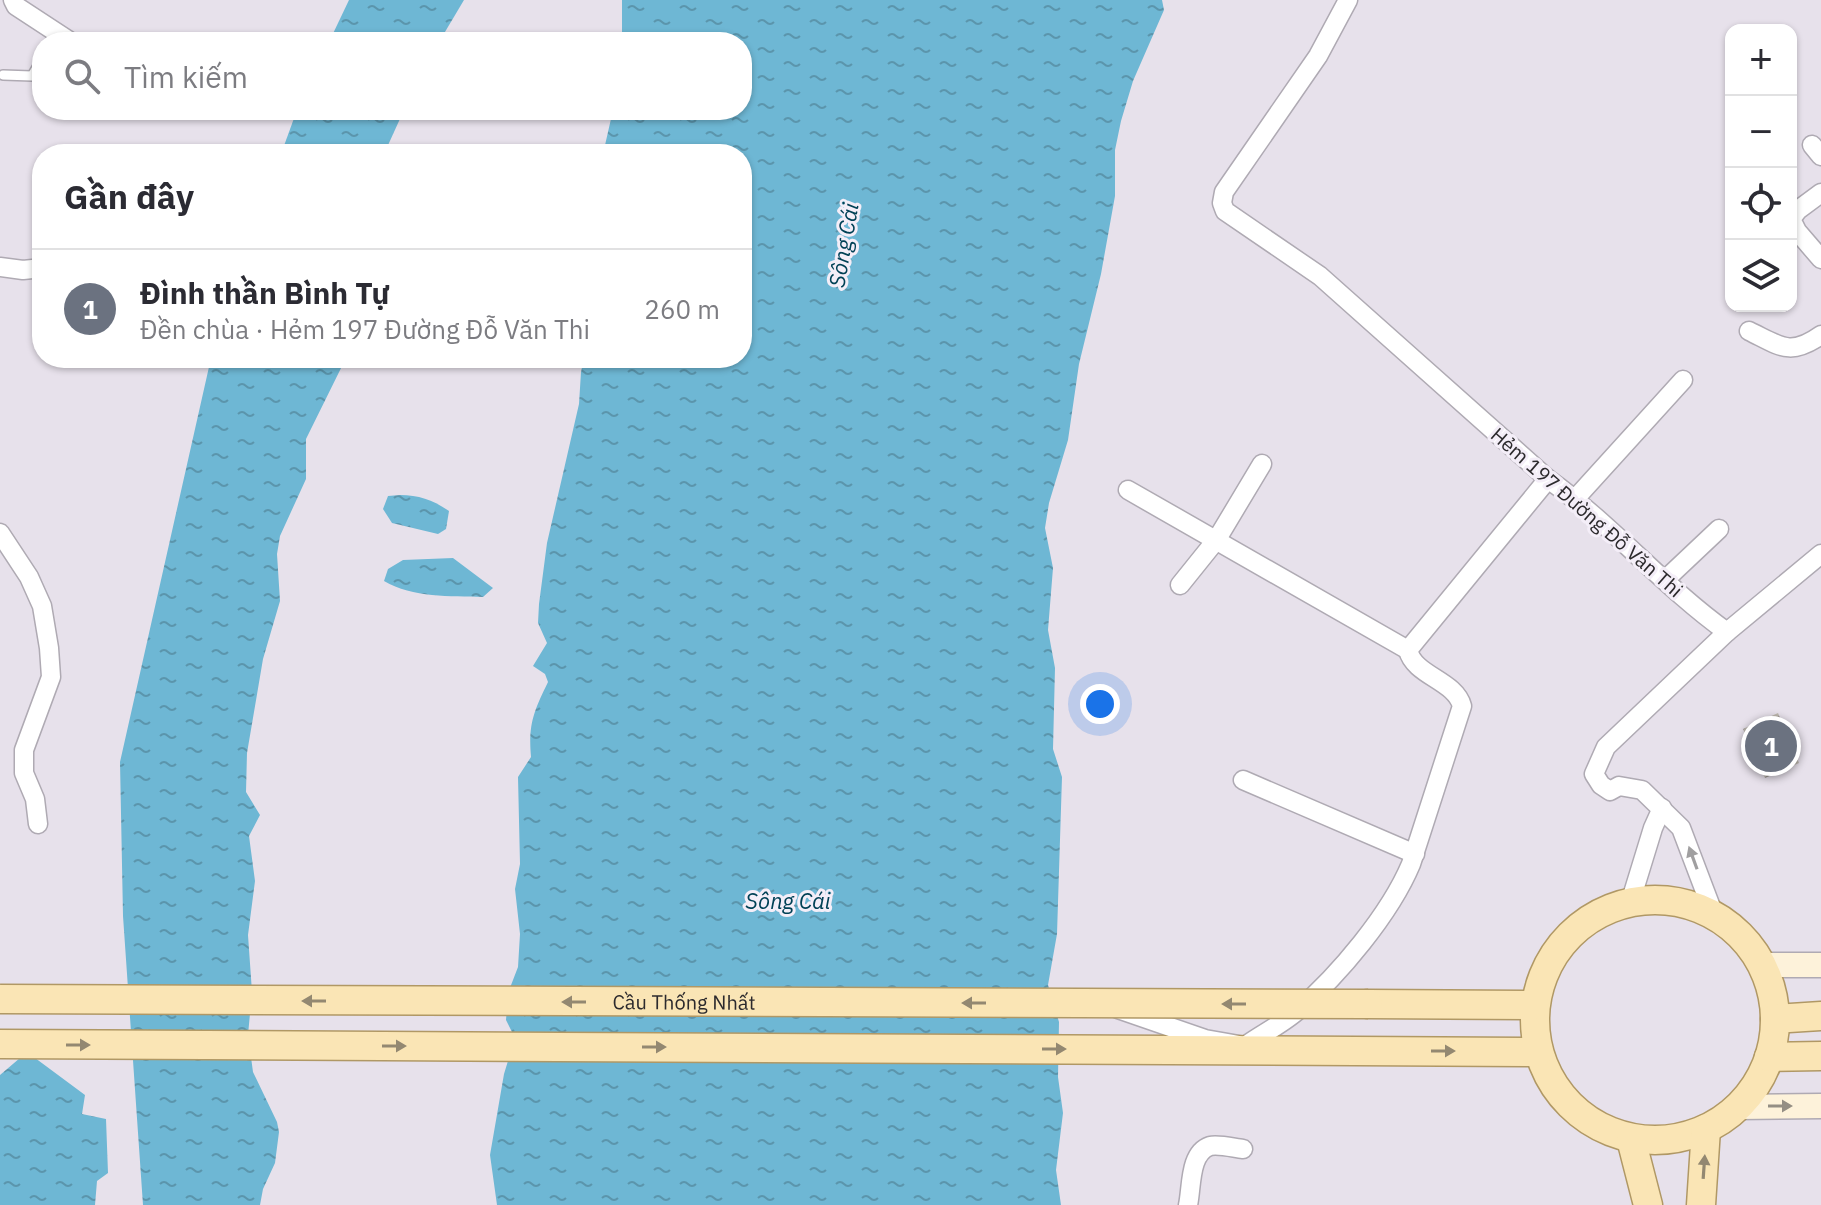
<!DOCTYPE html>
<html lang="vi">
<head>
<meta charset="utf-8">
<style>
	body { margin:0; font-family:"IBM Plex Sans",sans-serif; background:#f2f2f3; color:#2b2b33 }
	.controls { position:absolute; right:24px; top:24px; display:grid; overflow:hidden; border-radius:16px; box-shadow:0 2px 6px #0004 }
	.controls button { width:72px; height:72px; display:grid; place-items:center; padding:0; border:0; border-bottom:2px solid #e1e1e2; background:#fff; color:#2b2b33; font:40px sans-serif }
	.you { position:absolute; left:1100px; top:704px; width:28px; height:28px; margin:-20px; border:6px solid #fff; border-radius:50%; background:#1a73e8; box-shadow:0 0 0 12px #1a73e833 }
	.badge { display:grid; place-items:center; width:52px; height:52px; border-radius:50%; background:#0b8043; color:#fff; font-size:26px; font-weight:700 }
	.pin { position:absolute; translate:-50% -50%; border:4px solid #fff; box-shadow:0 2px 8px #0006 }
	.list { margin:0; padding:0; list-style:none }
	h2 { display:flex; justify-content:space-between; align-items:center; height:104px; margin:0; padding:0 32px; font-size:34px }
	h2 small { font-size:26px; font-weight:400; color:#7c7c81 }
	.list li { display:grid; grid-template-columns:52px 1fr auto; gap:24px; align-items:center; box-sizing:border-box; height:120px; padding:0 32px; border-top:2px solid #e1e1e2 }
	.list b { display:block; font-size:30px; white-space:nowrap }
	.list p { margin:0; font-size:26px; white-space:nowrap; color:#7c7c81 }
	.list em { font-size:26px; font-style:normal; color:#7c7c81 }
	.icon { flex:none; width:44px; height:44px; fill:none; stroke:currentColor; stroke-width:2; stroke-linecap:round; stroke-linejoin:round }
	.map { position:relative; flex:none; width:1821px; height:1205px; overflow:hidden }
	.search { position:absolute; background:#fff; box-shadow:0 2px 6px #0004; left:32px; top:32px; width:720px; height:88px; display:flex; align-items:center; gap:20px; box-sizing:border-box; padding:0 28px; border-radius:32px; color:#7c7c81; font-size:30px }
	.panel { position:absolute; background:#fff; box-shadow:0 2px 6px #0004; left:32px; top:144px; width:720px; height:224px; border-radius:32px }
	.map>svg:first-child { display:block }
	.water { fill:url(#water-ripples) }
	.building { fill:url(#building-hatch) }
	.lines { fill:none; stroke-linecap:round; stroke-linejoin:round }
	.service-casing { stroke:#afaab3; stroke-width:12 }
	.minor-casing { stroke:#afaab3; stroke-width:21 }
	.secondary-casing { stroke:#afaab3; stroke-width:27 }
	.primary-casing { stroke:#b09865; stroke-width:31 }
	.service { stroke:#fff; stroke-width:9 }
	.minor { stroke:#fff; stroke-width:18 }
	.secondary { stroke:#fdf2da; stroke-width:24 }
	.primary { stroke:#fae5b5; stroke-width:28 }
	.primary-bridge-casing { stroke:#b09865; stroke-width:31; stroke-linecap:butt }
	.primary-bridge { stroke:#fae5b5; stroke-width:28 }
	.oneway { fill:#a09fa0 }
	.oneway2 { fill:#938871 }
	.oneway3 { fill:#948e84 }
	.labels { text-anchor:middle; dominant-baseline:central; stroke-width:6; stroke-linejoin:round; paint-order:stroke }
	.street-label { font-size:20px; fill:#2c2a2d; stroke:#f4eef8 }
	.water-label { font-size:22px; font-style:italic; fill:#004156; stroke:#f4eef8 }
</style>
</head>
<body>
<div class="map">
<svg width="1821" height="1205" viewBox="0 0 1821 1205">
	<defs>
		<pattern id="water-ripples" width="26" height="14" patternUnits="userSpaceOnUse" patternTransform="scale(2)"><rect width="26" height="14" fill="#6eb7d4"/><path d="M2 4q2-2 4 0t4 0M15 11q2-2 4 0t4 0" fill="none" stroke="#5b95ac"/></pattern>
		<pattern id="building-hatch" width="6" height="6" patternUnits="userSpaceOnUse" patternTransform="scale(2)"><rect width="6" height="6" fill="#c0bab1"/><path d="M-1 1l2-2M0 6l6-6M5 7l2-2" fill="none" stroke="#9c9790"/></pattern>
	</defs>
	<rect width="100%" height="100%" fill="#e7e1eb"/>
	<g class="water">
		<path d="M 349,0 L 464,0 L 439,42 L 329,42 Z"/>
		<path d="M 622,0 L 1162,0 L 1164,10 L 1133,81 L 1121,121 L 1115,150 L 1115,196 L 1101,274 L 1079,364 L 1068,440 L 1049,503 L 1045,528 L 1053,568 L 1048,630 L 1055,668 L 1053,749 L 1062,777 L 1057,934 L 1048,985 L 1059,1022 L 1058,1077 L 1063,1113 L 1056,1170 L 1061,1205 L 497,1205 L 490,1155 L 504,1074 L 515,1038 L 506,1020 L 508,993 L 518,967 L 520,934 L 515,889 L 520,864 L 518,777 L 531,757 C 528,724 534,711 548,682 L 545,674 L 533,666 L 547,643 L 538,623 L 539,604 L 547,543 L 579,404 L 581,372 L 584,358 L 742,358 L 742,154 L 603,154 L 613,110 L 742,110 L 742,42 L 622,42 Z"/>
		<path d="M 297,110 L 404,110 L 384,154 L 281,154 Z"/>
		<path d="M 211,358 L 346,358 L 306,439 L 306,479 L 280,536 L 277,554 L 280,601 L 263,659 L 247,753 L 246,792 L 260,815 L 249,836 L 255,881 L 248,935 L 252,992 L 248,1035 L 253,1072 L 277,1122 L 279,1132 L 275,1163 L 263,1189 L 260,1205 L 143,1205 L 123,916 L 120,762 Z"/>
		<path d="M 400,495 C 419,495 433,500 449,511 L 446,529 L 438,534 L 392,523 L 383,509 L 388,496 Z"/>
		<path d="M 453,558 L 493,588 L 483,597 C 450,596 413,598 384,581 L 388,569 L 403,560 Z"/>
		<path d="M 27,1052 L 85,1095 L 82,1114 L 106,1119 L 108,1173 L 97,1181 L 95,1205 L 0,1205 L 0,1075 Z"/>
	</g>
	<path class="building" d="M 1778,713 L 1799,763 L 1765,778 L 1743,729 Z"/>
	<g class="lines">
		<defs>
			<path id="service" d="M 3,75 L 32,76 L 42,59"/>
			<g id="minor">
				<path d="M 13,0 L 16,6 L 71,42"/>
				<path d="M 1348,0 L 1318,56 L 1224,192 L 1222,203 L 1225,211 L 1320,276 L 1548,479 C 1612,525 1663,586 1727,632 L 1821,554"/>
				<path d="M 1812,145 L 1821,156"/>
				<path d="M 1821,193 L 1798,210 L 1791,219 L 1797,231 L 1821,259"/>
				<path d="M 0,267 L 23,270 L 42,268"/>
				<path d="M 1749,331 C 1780,346 1790,357 1821,335"/>
				<path d="M 1128,490 L 1408,650 L 1548,479"/>
				<path d="M 1575,499 L 1683,380"/>
				<path d="M 0,533 L 29,577 L 42,606 L 49,648 L 51,677 L 24,750 L 24,773 L 35,799 L 38,824"/>
				<path d="M 1666,579 L 1719,529"/>
				<path d="M 1180,585 L 1217,539 L 1262,464"/>
				<path d="M 1243,780 L 1415,854"/>
				<path d="M 1630,903 L 1653,828 L 1662,808"/>
				<path d="M 1714,915 L 1681,828 L 1642,790 L 1619,786 L 1610,791 L 1601,785 L 1594,774 L 1606,747 L 1727,632"/>
				<path d="M 1118,1009 L 1205,1039 L 1245,1046 C 1262,1034 1282,1024 1297,1011 C 1339,975 1390,914 1411,864 L 1462,706 C 1455,680 1414,676 1408,650"/>
				<path d="M 1188,1205 C 1192,1187 1189,1153 1210,1146 C 1219,1144 1234,1148 1243,1149"/>
			</g>
			<g id="secondary">
				<path d="M 1762,965 L 1821,965"/>
				<path d="M 1738,1107 L 1821,1106"/>
			</g>
			<g id="primary">
				<circle cx="1655" cy="1020" r="120"/>
				<path d="M 1368,1004 L 1535,1005"/>
				<path d="M 1775,1019 L 1821,1016"/>
				<path d="M 0,1044 L 1538,1052"/>
				<path d="M 1769,1057 L 1821,1056"/>
				<path d="M 1631,1139 L 1648,1205"/>
				<path d="M 1701,1205 L 1706,1129"/>
			</g>
		</defs>
		<use href="#service" class="service-casing"/>
		<use href="#minor" class="minor-casing"/>
		<use href="#secondary" class="secondary-casing"/>
		<use href="#primary" class="primary-casing"/>
		<use href="#service" class="service"/>
		<use href="#minor" class="minor"/>
		<use href="#secondary" class="secondary"/>
		<use href="#primary" class="primary"/>
		<defs>
			<g id="primary-bridge">
				<path id="s1" d="M 0,999 L 1368,1004"/>
			</g>
		</defs>
		<use href="#primary-bridge" class="primary-bridge-casing"/>
		<use href="#primary-bridge" class="primary-bridge"/>
	</g>
	<defs><path id="oneway-solid" d="M-6-.8H1V-3.2L6.5 0L1 3.2V.8H-6Z" transform="scale(2)"/></defs>
	<use class="oneway" href="#oneway-solid" transform="translate(1693 858) rotate(-110)"/>
	<g class="oneway2">
		<use href="#oneway-solid" transform="translate(314 1001) rotate(-180)"/>
		<use href="#oneway-solid" transform="translate(574 1002) rotate(-180)"/>
		<use href="#oneway-solid" transform="translate(974 1003) rotate(-180)"/>
		<use href="#oneway-solid" transform="translate(1234 1004) rotate(-180)"/>
		<use href="#oneway-solid" transform="translate(78 1045)"/>
		<use href="#oneway-solid" transform="translate(394 1046)"/>
		<use href="#oneway-solid" transform="translate(654 1047)"/>
		<use href="#oneway-solid" transform="translate(1054 1049)"/>
		<use href="#oneway-solid" transform="translate(1443 1051)"/>
		<use href="#oneway-solid" transform="translate(1704 1167) rotate(-86)"/>
	</g>
	<use class="oneway3" href="#oneway-solid" transform="translate(1780 1106)"/>
	<g class="labels">
		<g class="street-label">
			<text transform="translate(1587 512) rotate(41)">Hẻm 197 Đường Đỗ Văn Thi</text>
			<text stroke="none"><textPath href="#s1" startOffset="684">Cầu Thống Nhất</textPath></text>
		</g>
		<g class="water-label">
			<text transform="translate(843 245) rotate(-80)">Sông Cái</text>
			<text x="788" y="900">Sông Cái</text>
		</g>
	</g>
</svg>
<div class="controls">
<button>+</button>
<button>−</button>
<button><svg class="icon" aria-label="locate" viewBox="0 0 24 24"><circle cx="12" cy="12" r="6"/><path d="M12 2v4M12 18v4M2 12h4M18 12h4"/></svg></button>
<button><svg class="icon" aria-label="layers" viewBox="0 0 24 24"><path d="M12 4l9 5-9 5-9-5zM3 14l9 5 9-5"/></svg></button>
</div>
<div class="you"></div>
<div class="pin badge" style="left:1771px;top:746px;background:#6b7280">1</div>
<div class="search"><svg class="icon" aria-label="search" viewBox="0 0 24 24"><circle cx="10" cy="10" r="6"/><path d="M15 15l6 6"/></svg>Tìm kiếm</div>
<section class="panel">
<h2>Gần đây<small></small></h2>
<ul class="list">
<li><span class="badge" style="background:#6b7280">1</span><div><b>Đình thần Bình Tự</b><p>Đền chùa · Hẻm 197 Đường Đỗ Văn Thi</p></div><em>260 m</em></li>
</ul>
</section>
</div>
</body>
</html>
